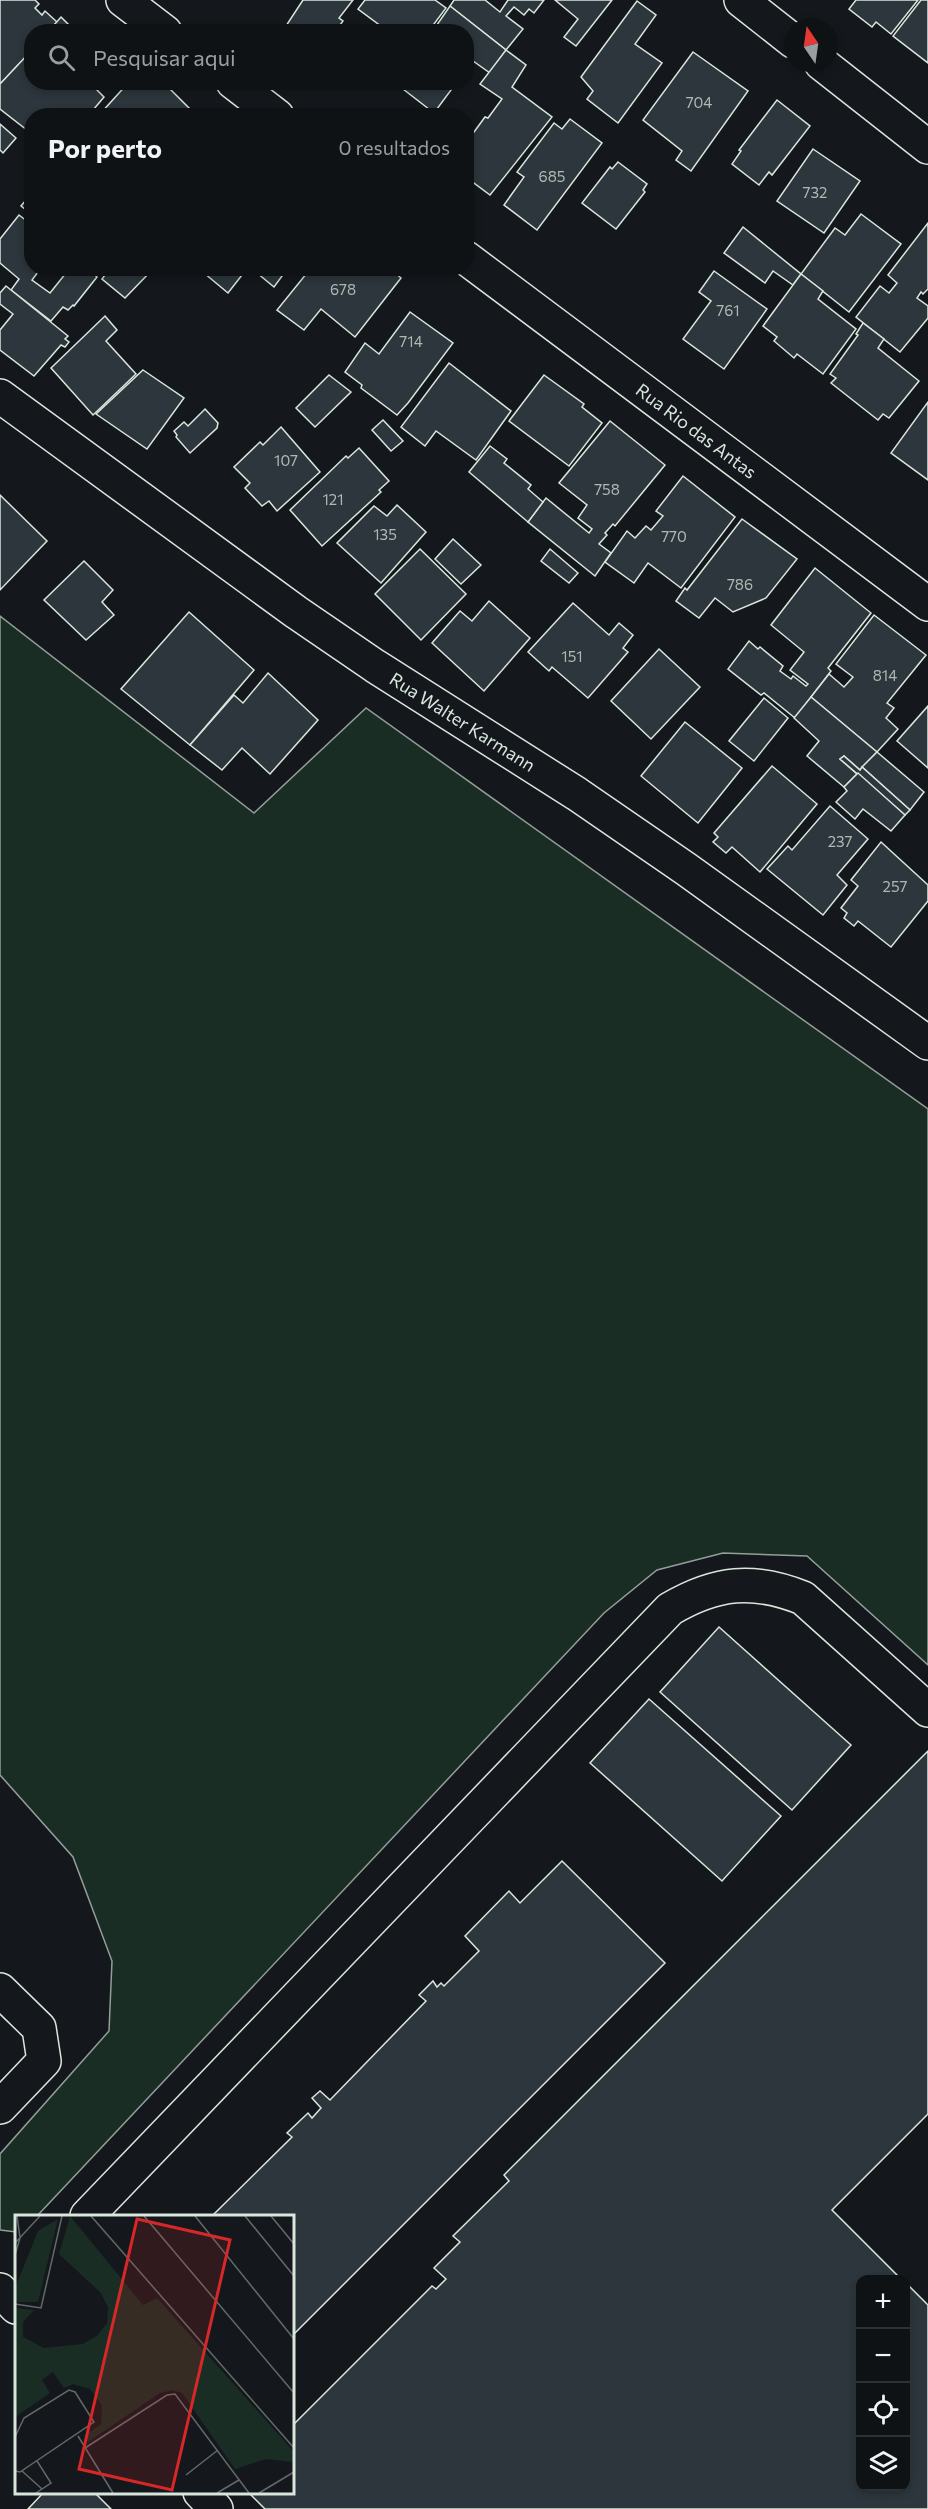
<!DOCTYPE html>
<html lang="pt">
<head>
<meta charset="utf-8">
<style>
	body { margin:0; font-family:Commissioner,sans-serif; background:#1d2022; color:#f1f3f6 }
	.controls { position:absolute; right:18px; bottom:18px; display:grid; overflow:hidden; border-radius:12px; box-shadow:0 3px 9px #0003 }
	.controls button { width:54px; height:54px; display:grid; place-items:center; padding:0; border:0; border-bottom:2px solid #2f3234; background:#0f1215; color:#f1f3f6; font:30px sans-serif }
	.compass { position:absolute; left:784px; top:18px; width:54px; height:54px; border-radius:50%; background:#0f1215; box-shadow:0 3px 9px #0003; rotate:347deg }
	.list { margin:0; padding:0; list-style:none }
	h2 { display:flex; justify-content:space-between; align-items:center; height:78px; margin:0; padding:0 24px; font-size:26px }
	h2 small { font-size:20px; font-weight:400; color:#9b9ea0 }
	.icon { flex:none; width:33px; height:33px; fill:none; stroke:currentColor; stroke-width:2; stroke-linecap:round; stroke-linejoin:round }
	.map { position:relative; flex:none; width:928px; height:2509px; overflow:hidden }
	.search { position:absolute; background:#0f1215; box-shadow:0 3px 9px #0003; left:24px; top:24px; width:450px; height:66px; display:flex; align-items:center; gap:15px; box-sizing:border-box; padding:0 21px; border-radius:24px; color:#9b9ea0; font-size:22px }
	.panel { position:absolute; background:#0f1215; box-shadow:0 3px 9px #0003; left:24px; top:108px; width:450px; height:168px; border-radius:24px }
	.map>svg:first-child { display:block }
	.green { fill:#1a2d24; stroke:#939e99; stroke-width:1.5 }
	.building { fill:#2c363c; stroke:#d8e6dc; stroke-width:1.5 }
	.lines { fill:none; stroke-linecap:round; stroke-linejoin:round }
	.minor-casing { stroke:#d8e6dc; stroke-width:36 }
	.minor { stroke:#14181c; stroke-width:33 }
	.labels { text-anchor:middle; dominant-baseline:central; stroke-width:4.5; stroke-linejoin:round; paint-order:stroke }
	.number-label { font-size:15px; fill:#adbab4 }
	.street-label { font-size:18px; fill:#d8e6dc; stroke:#14181c }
	.inset-road { fill:none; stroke:#626a69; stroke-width:1.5 }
	.view { fill:#d62828; fill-opacity:0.15; stroke:#d62828; stroke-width:3 }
	.inset-edge { fill:none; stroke:#d8e6dc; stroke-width:3 }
</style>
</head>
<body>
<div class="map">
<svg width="928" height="2509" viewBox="0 0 928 2509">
	<rect width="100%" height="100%" fill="#14181c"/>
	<path class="green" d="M 0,616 L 254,813 L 366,708 L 928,1109 L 928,1665 L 807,1556 L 723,1553 L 657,1570 L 604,1613 L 37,2216 L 16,2216 L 16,2232 L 0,2230 L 0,2154 L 109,2031 L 112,1961 L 73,1857 L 0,1775 Z"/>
	<g class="building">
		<path d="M 0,0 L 35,0 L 39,4 L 35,8 L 42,15 L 45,11 L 57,22 L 48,32 L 32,32 L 32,50 L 0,84 Z"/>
		<path d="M 303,0 L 353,0 L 339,18 L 343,21 L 335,32 L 282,32 Z"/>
		<path d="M 365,0 L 435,0 L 446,8 L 428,32 L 389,32 L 358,9 Z"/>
		<path d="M 454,0 L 485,0 L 500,12 L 508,0 L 544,0 L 534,13 L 529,9 L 524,15 L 514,7 L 506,16 L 523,29 L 506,50 L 450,6 Z"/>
		<path d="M 612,0 L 576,46 L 564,37 L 578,19 L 555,0 Z"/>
		<path d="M 856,0 L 918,0 L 891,34 L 876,22 L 872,27 L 849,9 Z"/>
		<path d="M 921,0 L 928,0 L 928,63 L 893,36 Z"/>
		<path d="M 637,1 L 656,15 L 635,44 L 662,63 L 618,123 L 587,99 L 593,91 L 581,77 Z"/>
		<path d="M 450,6 L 506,50 L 490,73 L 473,61 L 466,70 L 466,32 L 432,32 Z"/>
		<path d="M 61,17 L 76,32 L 48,32 Z"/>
		<path d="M 32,50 L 32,82 L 89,82 L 104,97 L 88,116 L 32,116 L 32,134 L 0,109 L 0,84 Z"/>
		<path d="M 506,50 L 526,65 L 512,87 L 552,117 L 490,195 L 466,177 L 466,143 L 485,117 L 488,118 L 502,99 L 480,84 Z"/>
		<path d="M 693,52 L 748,91 L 691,171 L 676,160 L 682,151 L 643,120 Z"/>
		<path d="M 129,82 L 163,82 L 197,116 L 102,116 L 100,114 Z"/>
		<path d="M 394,82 L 457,82 L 434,113 Z"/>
		<path d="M 777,100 L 810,126 L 772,175 L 769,172 L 759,185 L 732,164 L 741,151 L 739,150 Z"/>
		<path d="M 570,119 L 602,143 L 537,230 L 504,205 L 524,177 L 517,172 L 554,123 L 562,129 Z"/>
		<path d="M 0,124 L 16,138 L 3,153 L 0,150 Z"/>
		<path d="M 813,149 L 860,181 L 824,233 L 777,201 Z"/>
		<path d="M 618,162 L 647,184 L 643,190 L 645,192 L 616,229 L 582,203 L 610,167 L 612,169 Z"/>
		<path d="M 32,193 L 32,215 L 21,206 Z"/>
		<path d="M 861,214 L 901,244 L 849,312 L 801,274 L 835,228 L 845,235 Z"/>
		<path d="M 19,215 L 32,225 L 32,268 L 41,268 L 32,280 L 50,293 L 70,268 L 87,268 L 97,277 L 74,306 L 73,305 L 68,310 L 63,307 L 51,321 L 11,290 L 19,279 L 0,263 L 0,239 Z"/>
		<path d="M 928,223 L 928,289 L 923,294 L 921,292 L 917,298 L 928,306 L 928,318 L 900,352 L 856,317 L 880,286 L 889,293 L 897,283 L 888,275 Z"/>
		<path d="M 743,227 L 801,274 L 793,285 L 773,271 L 765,283 L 724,253 Z"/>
		<path d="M 110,268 L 154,268 L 125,298 L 102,279 Z"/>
		<path d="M 198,268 L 234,268 L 242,275 L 228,293 Z"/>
		<path d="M 251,268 L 288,268 L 274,287 Z"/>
		<path d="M 311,268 L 390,268 L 401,278 L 355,337 L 321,309 L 304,330 L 277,310 Z"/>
		<path d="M 714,271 L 767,309 L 724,369 L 683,339 L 711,301 L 699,292 Z"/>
		<path d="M 801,274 L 823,291 L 818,299 L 856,329 L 823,374 L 797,354 L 794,358 L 774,341 L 777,337 L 763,326 Z"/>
		<path d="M 6,286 L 68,336 L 65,339 L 69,342 L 65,347 L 61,345 L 34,376 L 0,350 L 0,330 L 13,314 L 0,304 L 0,293 Z"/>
		<path d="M 410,312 L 453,343 L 408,403 L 397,415 L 361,388 L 362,385 L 345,372 L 365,343 L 379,354 Z"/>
		<path d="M 105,316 L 117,330 L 106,341 L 136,374 L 93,415 L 51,368 Z"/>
		<path d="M 863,323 L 884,339 L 878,348 L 919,381 L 889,418 L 883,414 L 878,420 L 831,383 L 836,378 L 830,374 L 858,335 L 856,334 Z"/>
		<path d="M 449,363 L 511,411 L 476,460 L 436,431 L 425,446 L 401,427 Z"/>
		<path d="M 143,370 L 184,398 L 147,449 L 96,414 Z"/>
		<path d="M 329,375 L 351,392 L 315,427 L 296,408 Z"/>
		<path d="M 544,375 L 584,404 L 582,407 L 602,423 L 569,466 L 509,421 Z"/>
		<path d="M 928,402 L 928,480 L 891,453 Z"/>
		<path d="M 205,409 L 218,423 L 217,428 L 190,453 L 176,437 L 177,435 L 174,431 L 184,422 L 188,426 Z"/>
		<path d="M 383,420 L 403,441 L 391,451 L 372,430 Z"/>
		<path d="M 610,421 L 665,465 L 615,526 L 613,524 L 605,533 L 607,535 L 599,544 L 611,553 L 595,576 L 528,522 L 546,498 L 589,533 L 592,529 L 578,518 L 587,505 L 559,483 Z"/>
		<path d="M 281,427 L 320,472 L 277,511 L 269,501 L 262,506 L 245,488 L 250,483 L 234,467 L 260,442 L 263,445 Z"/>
		<path d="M 490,446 L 507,459 L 504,463 L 531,485 L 528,489 L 543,502 L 528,522 L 469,472 Z"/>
		<path d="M 359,448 L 389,481 L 379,490 L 381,492 L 322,546 L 290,510 L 346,456 L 348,458 Z"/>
		<path d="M 683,476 L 735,517 L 681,588 L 648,563 L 634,583 L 605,562 L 627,531 L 635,538 L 646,526 L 651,530 L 663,516 L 656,511 Z"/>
		<path d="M 0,495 L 47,541 L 0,590 Z"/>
		<path d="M 397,505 L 426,532 L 381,583 L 337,543 L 374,506 L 387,516 Z"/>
		<path d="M 742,519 L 797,559 L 766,598 L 733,612 L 715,598 L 699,618 L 676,601 L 685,588 L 687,590 Z"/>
		<path d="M 453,539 L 481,565 L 461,584 L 435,559 Z"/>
		<path d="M 420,549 L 466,594 L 421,640 L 375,594 Z"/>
		<path d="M 550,549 L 578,573 L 569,583 L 541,561 Z"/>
		<path d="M 84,561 L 113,590 L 102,602 L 114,615 L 86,640 L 44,600 Z"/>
		<path d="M 815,568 L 871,613 L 828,668 L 831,671 L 795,718 L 764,693 L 761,695 L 728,669 L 749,641 L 758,649 L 760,647 L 783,666 L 780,671 L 791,679 L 793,676 L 806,686 L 808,684 L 790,670 L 804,652 L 771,625 Z"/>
		<path d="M 489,601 L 530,638 L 484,691 L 432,643 L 460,611 L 472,621 Z"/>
		<path d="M 573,603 L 609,635 L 619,623 L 633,635 L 623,648 L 628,652 L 588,698 L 552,667 L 549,671 L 528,652 Z"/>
		<path d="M 189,612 L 254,670 L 190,745 L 121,689 Z"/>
		<path d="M 874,615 L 926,655 L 887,703 L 894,708 L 886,718 L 898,729 L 877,752 L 811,697 L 829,674 L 844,687 L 853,677 L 836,664 Z"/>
		<path d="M 659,649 L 700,687 L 651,739 L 611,701 Z"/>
		<path d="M 268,673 L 318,720 L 270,774 L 242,748 L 222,770 L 190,745 L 234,695 L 243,703 Z"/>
		<path d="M 811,697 L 877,752 L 860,770 L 844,756 L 840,759 L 857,774 L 844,787 L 807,756 L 819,741 L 794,718 Z"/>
		<path d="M 764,698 L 788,718 L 754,761 L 729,741 Z"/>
		<path d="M 928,706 L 928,768 L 897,741 Z"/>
		<path d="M 685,722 L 742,768 L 698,823 L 641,776 Z"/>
		<path d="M 877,752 L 924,792 L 910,810 L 862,767 Z"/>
		<path d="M 844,756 L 860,770 L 862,767 L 910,810 L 905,815 L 840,759 Z"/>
		<path d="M 772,766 L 817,804 L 760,872 L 732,847 L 726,853 L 713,842 L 718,837 L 714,833 Z"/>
		<path d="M 858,773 L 905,815 L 891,831 L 863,809 L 855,819 L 836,802 L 847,791 L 844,787 Z"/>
		<path d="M 830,806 L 868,839 L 837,875 L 847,885 L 823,915 L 767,869 L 788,846 L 792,850 Z"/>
		<path d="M 881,842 L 928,885 L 928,901 L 891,947 L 858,921 L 854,926 L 844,918 L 847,913 L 841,908 L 858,886 L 851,880 Z"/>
		<path d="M 719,1627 L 851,1745 L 792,1810 L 660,1692 Z"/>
		<path d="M 649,1699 L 781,1816 L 722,1881 L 590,1763 Z"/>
		<path d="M 928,1751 L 928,2114 L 832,2210 L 902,2280 L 860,2280 L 860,2486 L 906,2486 L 906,2283 L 928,2305 L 928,2509 L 265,2509 L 248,2492 L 292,2492 L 292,2426 L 432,2286 L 436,2289 L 446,2279 L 434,2268 L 460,2242 L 453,2236 L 509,2181 L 504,2175 Z"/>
		<path d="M 562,1861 L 665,1963 L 292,2336 L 292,2216 L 212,2216 L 292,2137 L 287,2133 L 308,2113 L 312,2118 L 321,2108 L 312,2098 L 320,2091 L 330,2100 L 426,2001 L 419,1995 L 433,1981 L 437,1987 L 441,1983 L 444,1986 L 479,1951 L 465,1936 L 509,1891 L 520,1903 Z"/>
		<path d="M 44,2492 L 94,2492 L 111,2509 L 28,2509 Z"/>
	</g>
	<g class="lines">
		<defs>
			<g id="minor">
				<path d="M 123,0 L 165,32"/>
				<path d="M 741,0 L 793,41"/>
				<path d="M 821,63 L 928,147"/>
				<path d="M 233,82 L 277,116"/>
				<path id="s1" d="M 466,258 L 928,604"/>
				<path id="s2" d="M 0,396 L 296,612 L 375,666 L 577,794 L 686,869 L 928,1043"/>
				<path d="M 0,1990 L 39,2028 L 44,2061 L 0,2107"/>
				<path d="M 87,2216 L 670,1609 C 716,1582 753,1578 803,1598 L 928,1710"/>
				<path d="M 0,2290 L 16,2307"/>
				<path d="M 200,2492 L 216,2509"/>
			</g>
		</defs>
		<use href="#minor" class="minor-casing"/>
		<use href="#minor" class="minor"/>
	</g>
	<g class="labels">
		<g class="number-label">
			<text x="699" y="102">704</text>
			<text x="552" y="176">685</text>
			<text x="815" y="192">732</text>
			<text x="343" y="289">678</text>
			<text x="728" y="310">761</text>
			<text x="411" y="341">714</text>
			<text x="286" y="460">107</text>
			<text x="607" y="489">758</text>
			<text x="333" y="499">121</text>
			<text x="385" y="534">135</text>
			<text x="674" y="536">770</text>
			<text x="740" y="584">786</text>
			<text x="572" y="656">151</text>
			<text x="885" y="675">814</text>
			<text x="840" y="841">237</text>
			<text x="895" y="886">257</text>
		</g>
		<g class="street-label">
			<text stroke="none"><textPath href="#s1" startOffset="288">Rua Rio das Antas</textPath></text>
			<text stroke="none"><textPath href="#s2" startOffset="566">Rua Walter Karmann</textPath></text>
		</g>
	</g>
	<g transform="translate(15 2215)">
		<rect width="279" height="279" fill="#14181c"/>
		<path d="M 55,1 L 128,90 L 142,83 L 279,237 L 278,247 L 251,244 L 220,254 L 167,178 L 158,175 L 145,178 L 73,227 L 69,221 L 86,209 L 87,190 L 75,174 L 58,169 L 49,173 L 38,157 L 27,165 L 35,178 L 0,202 L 0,93 L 19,95 L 8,107 L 8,122 L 29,133 L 68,129 L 82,121 L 92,108 L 93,92 L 86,78 L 44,39 ZM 43,4 L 23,87 L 0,87 L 0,73 L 23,16 Z" fill="#1a2d24"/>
		<path class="inset-road" d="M 76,1 L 279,233M 129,1 L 279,178M 180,1 L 279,124M 230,1 L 279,61M 256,1 L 279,29M 0,28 L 25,1M 0,40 L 5,23 L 2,1M 0,89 L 26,93 L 47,1M 63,221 L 98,278M 0,222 L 9,203 L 54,175 L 60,177 L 79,207 L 5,257 L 0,256M 70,233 L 152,180 L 160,179 L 234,278M 7,256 L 27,274M 171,260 L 203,235M 21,278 L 36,268 L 22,246M 202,278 L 224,265M 244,278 L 279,257"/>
		<path class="view" d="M 122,4 L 215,25 L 157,275 L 64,254 Z"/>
		<rect width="279" height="279" class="inset-edge"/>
	</g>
</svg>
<div class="controls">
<button>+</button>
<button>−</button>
<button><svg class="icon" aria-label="locate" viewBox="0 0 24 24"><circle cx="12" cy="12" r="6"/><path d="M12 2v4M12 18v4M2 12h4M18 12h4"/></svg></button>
<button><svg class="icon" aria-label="layers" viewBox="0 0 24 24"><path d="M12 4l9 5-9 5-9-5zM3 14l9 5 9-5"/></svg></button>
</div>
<svg class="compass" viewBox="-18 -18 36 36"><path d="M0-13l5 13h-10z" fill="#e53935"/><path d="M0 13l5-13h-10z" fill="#9b9ea0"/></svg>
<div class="search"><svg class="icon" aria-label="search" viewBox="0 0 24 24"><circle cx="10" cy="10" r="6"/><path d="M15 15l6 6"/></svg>Pesquisar aqui</div>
<section class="panel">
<h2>Por perto<small>0 resultados</small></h2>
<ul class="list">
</ul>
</section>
</div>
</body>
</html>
